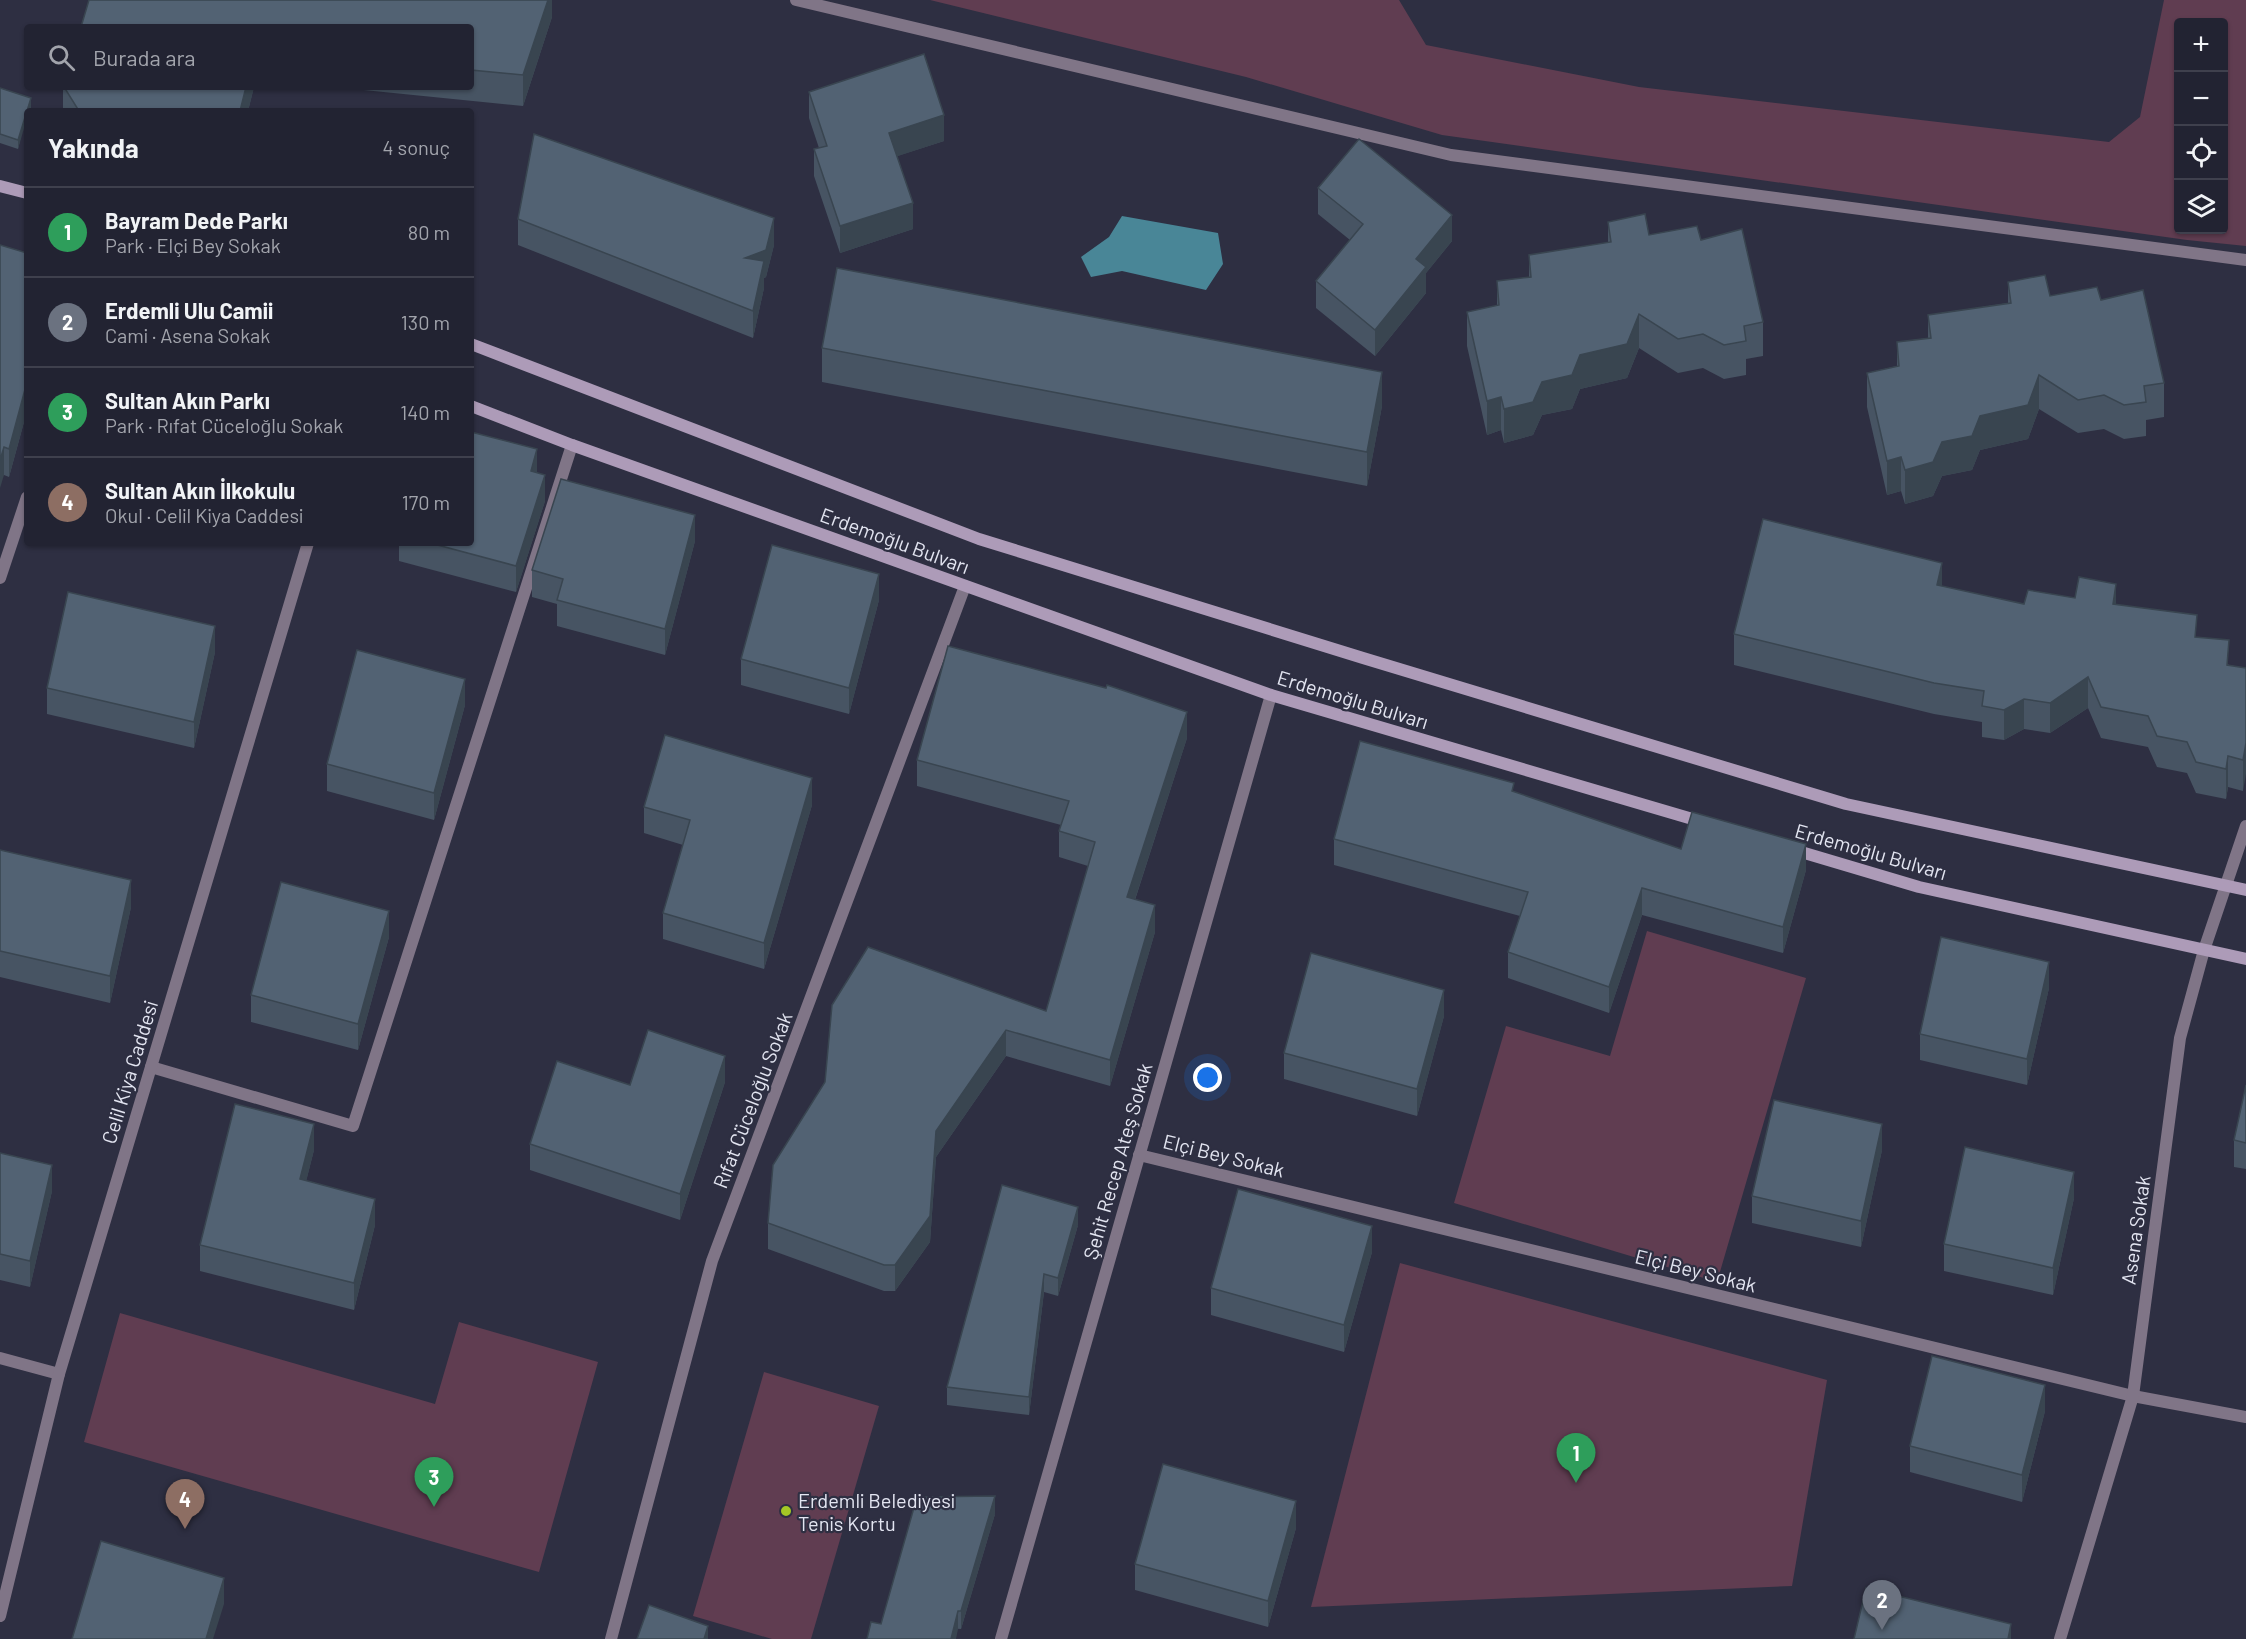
<!DOCTYPE html>
<html lang="tr">
<head>
<meta charset="utf-8">
<style>
	body { margin:0; font-family:Barlow,sans-serif; background:#2e2f3e; color:#f1f3f6 }
	.controls { position:absolute; right:18px; top:18px; display:grid; overflow:hidden; border-radius:6px; box-shadow:0 2px 4px #0004 }
	.controls button { width:54px; height:54px; display:grid; place-items:center; padding:0; border:0; border-bottom:2px solid #3f404d; background:#222332; color:#f1f3f6; font:30px sans-serif }
	.you { position:absolute; left:1208px; top:1078px; width:21px; height:21px; margin:-15px; border:4px solid #fff; border-radius:50%; background:#1a73e8; box-shadow:0 0 0 9px #1a73e833 }
	.badge { display:grid; place-items:center; width:39px; height:39px; border-radius:50%; background:#a4c825; color:#fff; font-size:20px; font-weight:700 }
	.pin { position:absolute; translate:-50% -50px; filter:drop-shadow(0 2px 3px #0008) }
	.pin::after { content:''; position:absolute; top:32px; width:21px; height:18px; background:inherit; clip-path:polygon(0 0,100% 0,50% 100%) }
	.list { margin:0; padding:0; list-style:none }
	h2 { display:flex; justify-content:space-between; align-items:center; height:78px; margin:0; padding:0 24px; font-size:26px }
	h2 small { font-size:20px; font-weight:400; color:#a2a4ac }
	.list li { display:grid; grid-template-columns:39px 1fr auto; gap:18px; align-items:center; box-sizing:border-box; height:90px; padding:0 24px; border-top:2px solid #3f404d }
	.list b { display:block; font-size:22px; white-space:nowrap }
	.list p { margin:0; font-size:20px; white-space:nowrap; color:#a2a4ac }
	.list em { font-size:20px; font-style:normal; color:#a2a4ac }
	.icon { flex:none; width:33px; height:33px; fill:none; stroke:currentColor; stroke-width:2; stroke-linecap:round; stroke-linejoin:round }
	.map { position:relative; flex:none; width:2246px; height:1639px; overflow:hidden }
	.search { position:absolute; background:#222332; box-shadow:0 2px 4px #0004; left:24px; top:24px; width:450px; height:66px; display:flex; align-items:center; gap:15px; box-sizing:border-box; padding:0 21px; border-radius:6px; color:#a2a4ac; font-size:22px }
	.panel { position:absolute; background:#222332; box-shadow:0 2px 4px #0004; left:24px; top:108px; width:450px; height:438px; border-radius:6px }
	.map>svg:first-child { display:block }
	.green { fill:#603d51; fill-rule:evenodd }
	.water { fill:#498697 }
	.lines { fill:none; stroke-linecap:round; stroke-linejoin:round }
	.service { stroke:#807587; stroke-width:12 }
	.minor { stroke:#807587; stroke-width:12 }
	.tertiary { stroke:#807587; stroke-width:12 }
	.secondary { stroke:#ad9bb8; stroke-width:12 }
	.wall { fill:#475463 }
	.shaded-wall { fill:#394550 }
	.building { fill:#526273; stroke:#394550; stroke-width:1.5 }
	.poi-dot { fill:#a4c825; stroke:#2e2f42; stroke-width:2 }
	.labels { text-anchor:middle; dominant-baseline:central; stroke-width:4.5; stroke-linejoin:round; paint-order:stroke }
	.street-label { font-size:20px; fill:#e3e5f1; stroke:#2e2f42 }
	.poi-label { font-size:20px; fill:#e3e5f1; stroke:#2e2f42; text-anchor:start }
</style>
</head>
<body>
<div class="map">
<svg width="2246" height="1639" viewBox="0 0 2246 1639">
	<rect width="100%" height="100%" fill="#2e2f42"/>
	<g class="green">
		<path d="M 930,0 L 1399,0 L 1426,45 L 1639,87 L 2109,142 L 2140,117 L 2164,0 L 2246,0 L 2246,246 L 2187,240 L 1442,135 L 1246,77 ZM 2224,22 L 2224,230 L 2178,230 L 2178,22 Z"/>
		<path d="M 1647,931 L 1806,978 L 1717,1282 L 1454,1203 L 1506,1026 L 1610,1056 Z"/>
		<path d="M 1400,1263 L 1827,1380 L 1792,1586 L 1311,1607 Z"/>
		<path d="M 120,1313 L 435,1404 L 459,1322 L 598,1362 L 539,1572 L 84,1442 Z"/>
		<path d="M 764,1372 L 879,1406 L 811,1639 L 772,1639 L 693,1616 Z"/>
	</g>
	<path class="water" d="M 1122,216 L 1218,233 L 1223,264 L 1206,290 L 1122,271 L 1091,277 L 1081,257 L 1109,237 Z"/>
	<g class="lines">
		<g class="service">
			<path d="M 796,0 L 1451,155 L 2246,260"/>
			<path d="M 151,1067 L 353,1126 L 572,445"/>
		</g>
		<g class="minor">
			<path d="M 0,578 L 27,497"/>
			<path d="M 1139,1155 L 2133,1396 L 2246,1417"/>
			<path d="M 0,1358 L 59,1374"/>
			<path d="M 611,1639 L 712,1261 L 965,586"/>
			<path d="M 1001,1639 L 1271,695"/>
			<path d="M 2060,1639 L 2133,1396 L 2180,1038 L 2204,950 L 2246,826"/>
		</g>
		<path class="tertiary" d="M 0,1616 L 59,1374 L 308,543"/>
		<g class="secondary">
			<path d="M 0,186 L 27,193"/>
			<path d="M 471,344 L 979,539 L 1363,658 L 1846,804 L 2246,890"/>
			<path d="M 471,406 L 572,445 L 1271,695 L 1706,823"/>
			<path d="M 1791,849 L 1919,887 L 2246,959"/>
		</g>
	</g>
	<g class="wall">
		<path d="M 552,0 L 552,17 L 523,106 L 334,87 L 471,87 L 471,27 Z"/>
		<path d="M 63,87 L 254,87 L 248,111 L 63,111 Z"/>
		<path d="M 0,88 L 31,107 L 29,111 L 27,111 L 18,149 L 0,143 Z"/>
		<path d="M 809,92 L 944,141 L 897,156 L 913,229 L 840,253 L 814,176 L 814,149 L 819,148 L 809,118 Z"/>
		<path d="M 1318,188 L 1452,241 L 1426,273 L 1426,293 L 1375,356 L 1316,308 L 1316,281 L 1350,240 L 1318,214 Z"/>
		<path d="M 518,219 L 774,245 L 766,277 L 764,278 L 764,288 L 753,338 L 518,245 Z"/>
		<path d="M 1608,222 L 1649,235 L 1701,240 L 1763,322 L 1763,356 L 1746,359 L 1746,375 L 1724,379 L 1703,368 L 1678,373 L 1639,348 L 1627,378 L 1580,389 L 1572,409 L 1542,415 L 1533,435 L 1504,443 L 1501,430 L 1487,435 L 1467,346 L 1467,312 L 1497,306 L 1497,281 L 1529,278 L 1529,255 L 1608,243 Z"/>
		<path d="M 0,245 L 27,253 L 27,411 L 9,477 L 4,475 Z"/>
		<path d="M 2008,282 L 2050,296 L 2101,300 L 2164,383 L 2164,417 L 2146,420 L 2146,436 L 2124,439 L 2104,429 L 2078,433 L 2039,409 L 2028,439 L 1980,450 L 1972,470 L 1942,476 L 1933,496 L 1905,504 L 1901,491 L 1887,495 L 1867,407 L 1867,373 L 1897,366 L 1897,342 L 1928,338 L 1928,315 L 2008,303 Z"/>
		<path d="M 822,348 L 1382,406 L 1367,486 L 822,382 Z"/>
		<path d="M 537,472 L 545,501 L 516,592 L 399,561 L 399,543 L 471,543 Z"/>
		<path d="M 695,541 L 665,655 L 557,626 L 557,604 L 532,597 L 532,570 Z"/>
		<path d="M 1942,586 L 2024,604 L 2116,605 L 2197,638 L 2229,665 L 2246,668 L 2243,791 L 2228,787 L 2226,799 L 2196,793 L 2187,773 L 2157,767 L 2148,747 L 2101,738 L 2088,708 L 2050,733 L 2024,729 L 2004,740 L 1982,737 L 1982,722 L 1934,714 L 1734,665 L 1734,634 Z"/>
		<path d="M 879,600 L 849,714 L 741,685 L 741,659 Z"/>
		<path d="M 215,652 L 194,748 L 47,714 L 47,688 Z"/>
		<path d="M 465,705 L 434,820 L 327,791 L 327,764 Z"/>
		<path d="M 1187,738 L 1135,900 L 1155,932 L 1110,1086 L 1006,1056 L 936,1157 L 930,1242 L 895,1291 L 884,1291 L 768,1249 L 768,1223 L 825,1082 L 1046,1011 L 1088,866 L 1059,857 L 1059,831 L 1061,825 L 917,786 L 917,760 Z"/>
		<path d="M 1514,792 L 1681,849 L 1806,870 L 1783,953 L 1642,915 L 1609,1013 L 1508,978 L 1508,952 L 1520,916 L 1334,865 L 1334,839 Z"/>
		<path d="M 812,805 L 764,969 L 663,939 L 663,913 L 683,845 L 644,833 L 644,807 Z"/>
		<path d="M 0,850 L 131,907 L 110,1003 L 0,977 Z"/>
		<path d="M 389,937 L 358,1050 L 251,1022 L 251,995 Z"/>
		<path d="M 2049,988 L 2027,1085 L 1920,1060 L 1920,1034 Z"/>
		<path d="M 1444,1016 L 1417,1116 L 1284,1079 L 1284,1053 Z"/>
		<path d="M 725,1082 L 680,1220 L 530,1170 L 530,1144 L 630,1085 Z"/>
		<path d="M 2246,1085 L 2246,1169 L 2234,1167 L 2234,1140 Z"/>
		<path d="M 314,1150 L 306,1181 L 375,1225 L 354,1310 L 200,1271 L 200,1245 Z"/>
		<path d="M 1882,1150 L 1861,1247 L 1752,1223 L 1752,1196 Z"/>
		<path d="M 0,1153 L 52,1191 L 30,1287 L 0,1280 Z"/>
		<path d="M 2074,1198 L 2053,1295 L 1944,1271 L 1944,1244 Z"/>
		<path d="M 1078,1225 L 1058,1296 L 1044,1292 L 1029,1415 L 947,1405 L 947,1387 Z"/>
		<path d="M 1372,1252 L 1344,1352 L 1211,1315 L 1211,1288 Z"/>
		<path d="M 2045,1411 L 2022,1502 L 1910,1472 L 1910,1446 Z"/>
		<path d="M 995,1514 L 961,1629 L 881,1624 Z"/>
		<path d="M 1296,1528 L 1268,1627 L 1135,1590 L 1135,1564 Z"/>
	</g>
	<g class="shaded-wall">
		<path d="M 548,0 L 552,0 L 552,17 L 523,106 L 523,75 Z"/>
		<path d="M 246,87 L 254,87 L 248,111 L 240,111 Z"/>
		<path d="M 31,98 L 31,107 L 29,111 L 27,111 L 27,118 L 18,149 L 18,140 Z"/>
		<path d="M 944,115 L 944,141 L 889,159 L 889,133 Z"/>
		<path d="M 913,203 L 913,229 L 840,253 L 840,226 Z"/>
		<path d="M 1452,215 L 1452,241 L 1426,273 L 1426,293 L 1375,356 L 1375,330 L 1416,259 Z"/>
		<path d="M 774,218 L 774,245 L 766,277 L 764,278 L 764,288 L 753,338 L 753,311 L 745,258 Z"/>
		<path d="M 1639,314 L 1639,348 L 1627,378 L 1580,389 L 1572,409 L 1542,415 L 1533,435 L 1504,443 L 1504,409 L 1542,382 Z"/>
		<path d="M 1382,372 L 1382,406 L 1367,486 L 1367,452 Z"/>
		<path d="M 2039,375 L 2039,409 L 2028,439 L 1980,450 L 1972,470 L 1942,476 L 1933,496 L 1905,504 L 1905,470 L 1942,442 Z"/>
		<path d="M 27,382 L 27,411 L 9,477 L 9,449 Z"/>
		<path d="M 1501,397 L 1501,430 L 1487,435 L 1487,401 Z"/>
		<path d="M 4,447 L 4,475 L 0,488 L 0,460 Z"/>
		<path d="M 537,449 L 537,476 L 531,471 Z"/>
		<path d="M 1901,457 L 1901,491 L 1887,495 L 1887,461 Z"/>
		<path d="M 545,475 L 545,501 L 516,592 L 516,566 Z"/>
		<path d="M 695,515 L 695,541 L 665,655 L 665,629 Z"/>
		<path d="M 1942,563 L 1942,594 L 1937,585 Z"/>
		<path d="M 879,574 L 879,600 L 849,714 L 849,688 Z"/>
		<path d="M 2116,584 L 2116,614 L 2113,604 Z"/>
		<path d="M 215,626 L 215,652 L 194,748 L 194,722 Z"/>
		<path d="M 2088,677 L 2088,708 L 2050,733 L 2050,703 Z"/>
		<path d="M 465,679 L 465,705 L 434,820 L 434,793 Z"/>
		<path d="M 2024,699 L 2024,729 L 2004,740 L 2004,710 Z"/>
		<path d="M 1187,712 L 1187,738 L 1127,924 L 1127,897 Z"/>
		<path d="M 2246,743 L 2246,774 L 2243,791 L 2243,760 Z"/>
		<path d="M 2228,756 L 2228,787 L 2226,799 L 2226,769 Z"/>
		<path d="M 812,778 L 812,805 L 764,969 L 764,943 Z"/>
		<path d="M 1806,844 L 1806,870 L 1783,953 L 1783,927 Z"/>
		<path d="M 131,880 L 131,907 L 110,1003 L 110,976 Z"/>
		<path d="M 1642,888 L 1642,915 L 1609,1013 L 1609,987 Z"/>
		<path d="M 1155,905 L 1155,932 L 1110,1086 L 1110,1060 Z"/>
		<path d="M 389,911 L 389,937 L 358,1050 L 358,1024 Z"/>
		<path d="M 2049,962 L 2049,988 L 2027,1085 L 2027,1059 Z"/>
		<path d="M 1444,990 L 1444,1016 L 1417,1116 L 1417,1089 Z"/>
		<path d="M 1006,1030 L 1006,1056 L 936,1157 L 930,1242 L 895,1291 L 895,1265 L 936,1131 Z"/>
		<path d="M 725,1056 L 725,1082 L 680,1220 L 680,1194 Z"/>
		<path d="M 314,1124 L 314,1150 L 300,1206 L 300,1179 Z"/>
		<path d="M 1882,1124 L 1882,1150 L 1861,1247 L 1861,1221 Z"/>
		<path d="M 52,1165 L 52,1191 L 30,1287 L 30,1261 Z"/>
		<path d="M 2074,1172 L 2074,1198 L 2053,1295 L 2053,1268 Z"/>
		<path d="M 375,1199 L 375,1225 L 354,1310 L 354,1283 Z"/>
		<path d="M 1078,1207 L 1078,1225 L 1058,1296 L 1058,1278 Z"/>
		<path d="M 1372,1226 L 1372,1252 L 1344,1352 L 1344,1325 Z"/>
		<path d="M 1044,1274 L 1044,1292 L 1029,1415 L 1029,1397 Z"/>
		<path d="M 2045,1385 L 2045,1411 L 2022,1502 L 2022,1475 Z"/>
		<path d="M 995,1496 L 995,1514 L 961,1629 L 961,1611 Z"/>
		<path d="M 1296,1501 L 1296,1528 L 1268,1627 L 1268,1601 Z"/>
		<path d="M 224,1578 L 224,1604 L 213,1639 L 206,1639 Z"/>
		<path d="M 958,1611 L 958,1629 L 956,1639 L 951,1639 Z"/>
		<path d="M 2011,1624 L 2011,1639 L 2008,1639 Z"/>
		<path d="M 708,1626 L 708,1639 L 704,1639 Z"/>
	</g>
	<g class="building">
		<path d="M 89,0 L 548,0 L 523,75 L 471,70 L 471,27 L 81,27 Z"/>
		<path d="M 924,54 L 944,115 L 889,133 L 913,203 L 840,226 L 814,149 L 827,146 L 809,92 Z"/>
		<path d="M 64,87 L 246,87 L 240,111 L 79,111 Z"/>
		<path d="M 0,88 L 31,98 L 18,140 L 0,134 Z"/>
		<path d="M 534,134 L 774,218 L 766,250 L 745,258 L 764,261 L 753,311 L 518,219 Z"/>
		<path d="M 1359,139 L 1452,215 L 1416,259 L 1426,267 L 1375,330 L 1316,281 L 1363,224 L 1318,188 Z"/>
		<path d="M 1645,214 L 1649,235 L 1697,226 L 1701,240 L 1742,229 L 1763,322 L 1744,326 L 1746,341 L 1724,345 L 1703,334 L 1678,339 L 1639,314 L 1627,344 L 1580,355 L 1572,375 L 1542,382 L 1533,402 L 1504,409 L 1501,397 L 1487,401 L 1467,312 L 1499,305 L 1497,281 L 1531,277 L 1529,255 L 1611,242 L 1608,222 Z"/>
		<path d="M 0,245 L 27,253 L 27,382 L 9,449 L 4,447 L 0,460 Z"/>
		<path d="M 837,268 L 1382,372 L 1367,452 L 822,348 Z"/>
		<path d="M 2045,275 L 2050,296 L 2097,287 L 2101,300 L 2143,290 L 2164,383 L 2144,386 L 2146,402 L 2124,405 L 2104,395 L 2078,400 L 2039,375 L 2028,405 L 1980,416 L 1972,436 L 1942,442 L 1933,462 L 1905,470 L 1901,457 L 1887,461 L 1867,373 L 1899,366 L 1897,342 L 1931,338 L 1928,315 L 2011,303 L 2008,282 Z"/>
		<path d="M 471,432 L 537,449 L 531,471 L 545,475 L 516,566 L 430,543 L 471,543 Z"/>
		<path d="M 561,479 L 695,515 L 665,629 L 557,600 L 563,579 L 532,570 Z"/>
		<path d="M 1763,519 L 1942,563 L 1937,585 L 2024,604 L 2028,590 L 2075,598 L 2079,577 L 2116,584 L 2113,604 L 2197,615 L 2195,637 L 2229,640 L 2227,665 L 2246,668 L 2246,743 L 2243,760 L 2228,756 L 2226,769 L 2196,762 L 2187,742 L 2157,736 L 2148,716 L 2101,707 L 2088,677 L 2050,703 L 2024,699 L 2004,710 L 1982,706 L 1984,691 L 1934,683 L 1734,634 Z"/>
		<path d="M 772,545 L 879,574 L 849,688 L 741,659 Z"/>
		<path d="M 68,592 L 215,626 L 194,722 L 47,688 Z"/>
		<path d="M 948,646 L 1106,688 L 1107,685 L 1187,712 L 1127,897 L 1155,905 L 1110,1060 L 1006,1030 L 936,1131 L 930,1216 L 895,1265 L 884,1265 L 768,1223 L 773,1165 L 825,1082 L 832,1005 L 868,947 L 1046,1011 L 1095,842 L 1059,831 L 1069,801 L 917,760 Z"/>
		<path d="M 357,650 L 465,679 L 434,793 L 327,764 Z"/>
		<path d="M 665,735 L 812,778 L 764,943 L 663,913 L 690,820 L 644,807 Z"/>
		<path d="M 1360,741 L 1514,783 L 1512,791 L 1681,849 L 1692,812 L 1806,844 L 1783,927 L 1642,888 L 1609,987 L 1508,952 L 1528,892 L 1334,839 Z"/>
		<path d="M 0,850 L 131,880 L 110,976 L 0,951 Z"/>
		<path d="M 281,882 L 389,911 L 358,1024 L 251,995 Z"/>
		<path d="M 1941,937 L 2049,962 L 2027,1059 L 1920,1034 Z"/>
		<path d="M 1311,953 L 1444,990 L 1417,1089 L 1284,1053 Z"/>
		<path d="M 648,1030 L 725,1056 L 680,1194 L 530,1144 L 557,1061 L 630,1085 Z"/>
		<path d="M 2246,1085 L 2246,1143 L 2234,1140 Z"/>
		<path d="M 1774,1100 L 1882,1124 L 1861,1221 L 1752,1196 Z"/>
		<path d="M 235,1104 L 314,1124 L 300,1179 L 375,1199 L 354,1283 L 200,1245 Z"/>
		<path d="M 1965,1147 L 2074,1172 L 2053,1268 L 1944,1244 Z"/>
		<path d="M 0,1153 L 52,1165 L 30,1261 L 0,1254 Z"/>
		<path d="M 1002,1185 L 1078,1207 L 1058,1278 L 1044,1274 L 1029,1397 L 947,1387 Z"/>
		<path d="M 1238,1189 L 1372,1226 L 1344,1325 L 1211,1288 Z"/>
		<path d="M 1932,1356 L 2045,1385 L 2022,1475 L 1910,1446 Z"/>
		<path d="M 1163,1464 L 1296,1501 L 1268,1601 L 1135,1564 Z"/>
		<path d="M 995,1496 L 961,1611 L 958,1611 L 951,1639 L 867,1639 L 871,1622 L 881,1624 L 917,1497 Z"/>
		<path d="M 101,1541 L 224,1578 L 206,1639 L 72,1639 Z"/>
		<path d="M 1866,1588 L 2011,1624 L 2008,1639 L 1854,1639 Z"/>
		<path d="M 649,1605 L 708,1626 L 704,1639 L 637,1639 Z"/>
	</g>
	<circle class="poi-dot" cx="786" cy="1511" r="6"/>
	<g class="labels">
		<g class="street-label">
			<text transform="translate(895 540) rotate(20)">Erdemoğlu Bulvarı</text>
			<text transform="translate(1353 699) rotate(17)">Erdemoğlu Bulvarı</text>
			<text transform="translate(1871 851) rotate(16)">Erdemoğlu Bulvarı</text>
			<text transform="translate(129 1072) rotate(-73)">Celil Kiya Caddesi</text>
			<text transform="translate(752 1100) rotate(-69)">Rıfat Cüceloğlu Sokak</text>
			<text transform="translate(1224 1155) rotate(14)">Elçi Bey Sokak</text>
			<text transform="translate(1117 1161) rotate(-74)">Şehit Recep Ateş Sokak</text>
			<text transform="translate(2135 1230) rotate(-82)">Asena Sokak</text>
			<text transform="translate(1696 1270) rotate(14)">Elçi Bey Sokak</text>
		</g>
		<g class="poi-label">
			<text x="798" y="1500">Erdemli Belediyesi<tspan x="798" dy="23">Tenis Kortu</tspan></text>
		</g>
	</g>
</svg>
<div class="controls">
<button>+</button>
<button>−</button>
<button><svg class="icon" aria-label="locate" viewBox="0 0 24 24"><circle cx="12" cy="12" r="6"/><path d="M12 2v4M12 18v4M2 12h4M18 12h4"/></svg></button>
<button><svg class="icon" aria-label="layers" viewBox="0 0 24 24"><path d="M12 4l9 5-9 5-9-5zM3 14l9 5 9-5"/></svg></button>
</div>
<div class="you"></div>
<div class="pin badge" style="left:1576px;top:1483px;background:#2e9e5b">1</div>
<div class="pin badge" style="left:1882px;top:1630px;background:#6b7280">2</div>
<div class="pin badge" style="left:434px;top:1507px;background:#2e9e5b">3</div>
<div class="pin badge" style="left:185px;top:1529px;background:#8d6e63">4</div>
<div class="search"><svg class="icon" aria-label="search" viewBox="0 0 24 24"><circle cx="10" cy="10" r="6"/><path d="M15 15l6 6"/></svg>Burada ara</div>
<section class="panel">
<h2>Yakında<small>4 sonuç</small></h2>
<ul class="list">
<li><span class="badge" style="background:#2e9e5b">1</span><div><b>Bayram Dede Parkı</b><p>Park · Elçi Bey Sokak</p></div><em>80 m</em></li>
<li><span class="badge" style="background:#6b7280">2</span><div><b>Erdemli Ulu Camii</b><p>Cami · Asena Sokak</p></div><em>130 m</em></li>
<li><span class="badge" style="background:#2e9e5b">3</span><div><b>Sultan Akın Parkı</b><p>Park · Rıfat Cüceloğlu Sokak</p></div><em>140 m</em></li>
<li><span class="badge" style="background:#8d6e63">4</span><div><b>Sultan Akın İlkokulu</b><p>Okul · Celil Kiya Caddesi</p></div><em>170 m</em></li>
</ul>
</section>
</div>
</body>
</html>
